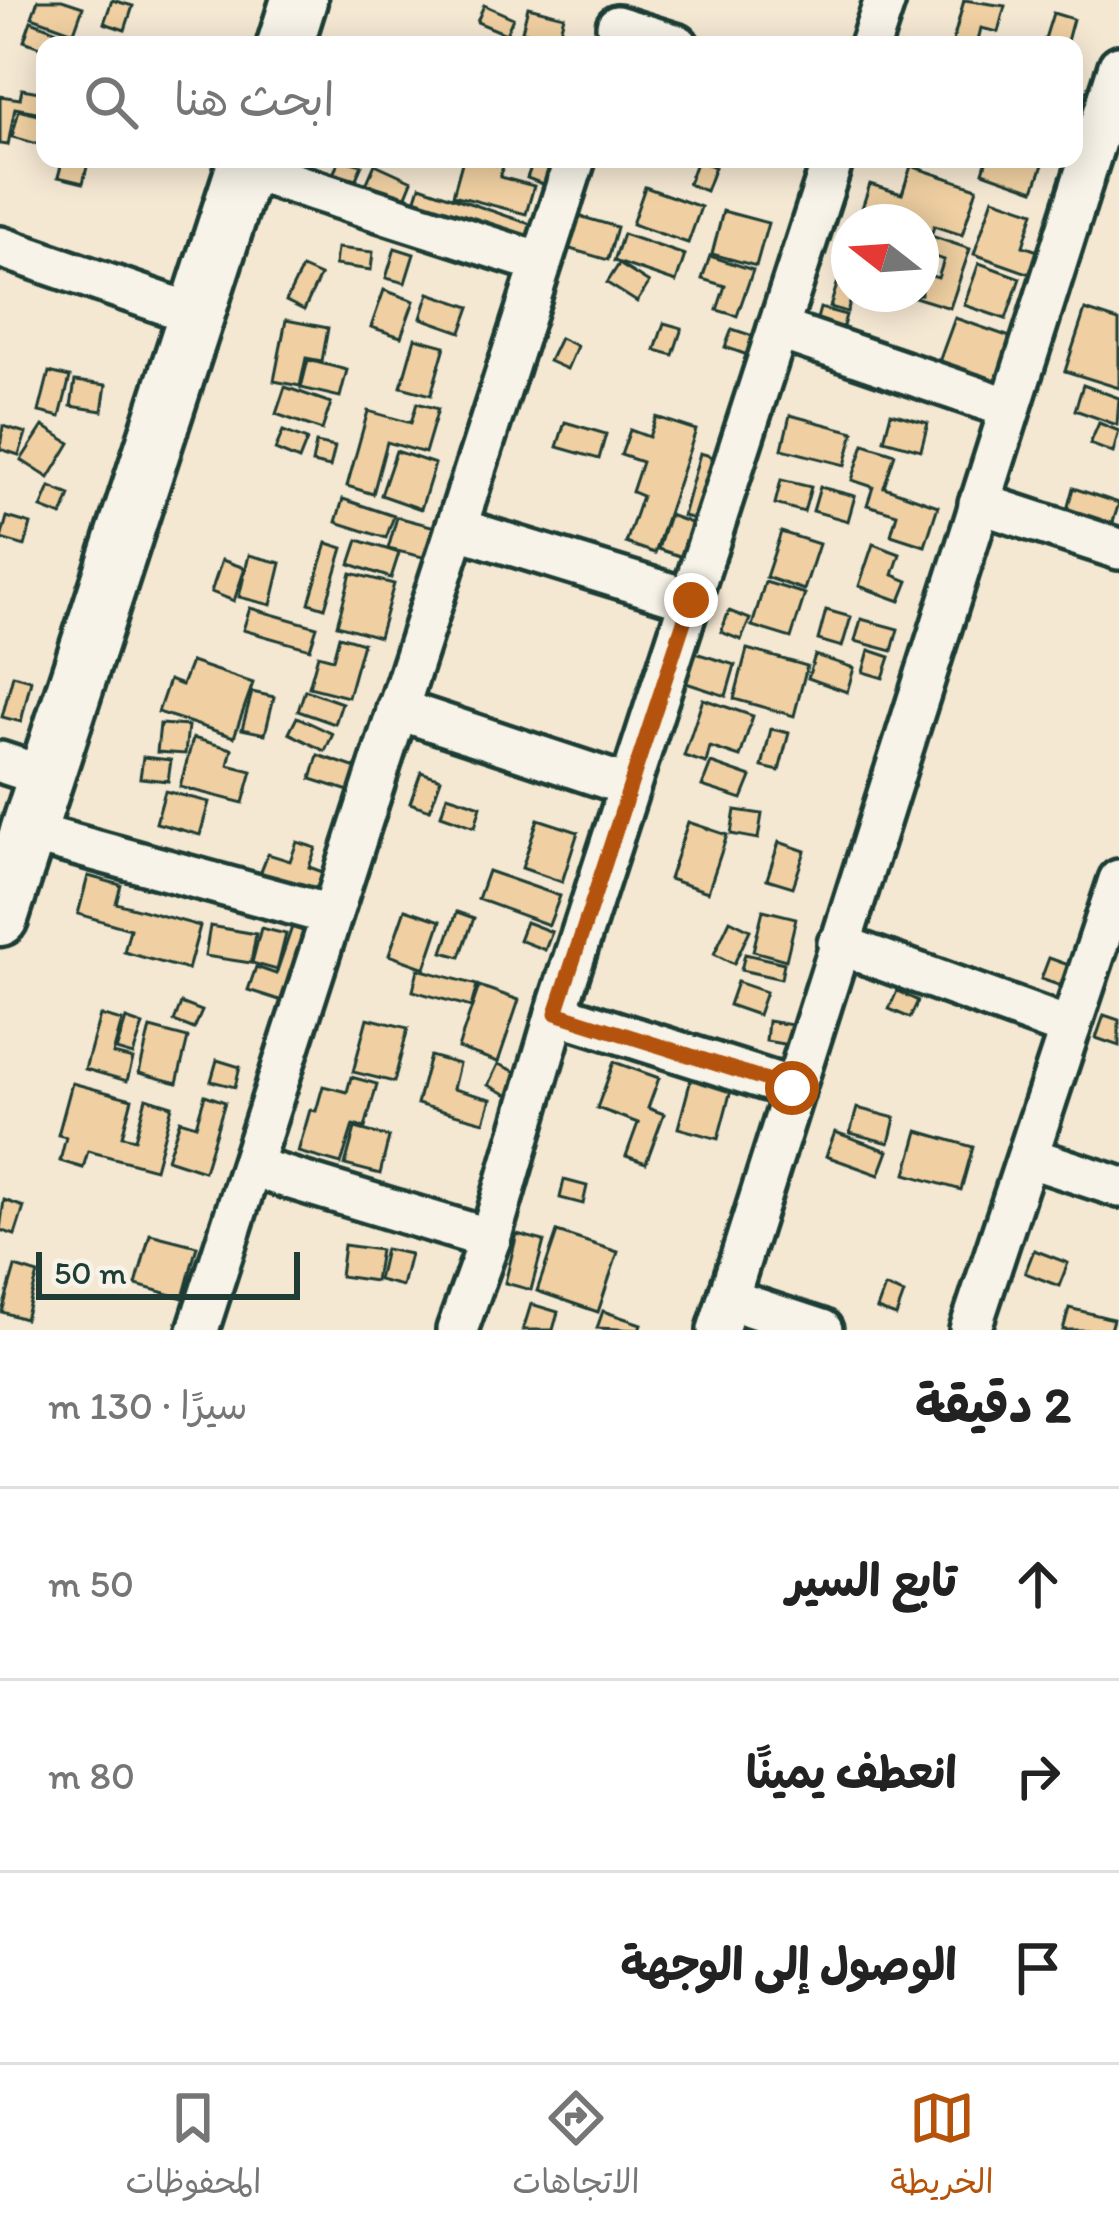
<!DOCTYPE html>
<html lang="ar">
<head>
<meta charset="utf-8">
<style>
	body { margin:0; font-family:Itim,"Playpen Sans Arabic",sans-serif; background:#f6f6f6; color:#222; direction:rtl }
	.compass { position:absolute; left:831px; top:204px; width:108px; height:108px; border-radius:50%; background:#fff; box-shadow:0 6px 30px #0003; rotate:287deg }
	.scale { position:absolute; left:36px; bottom:30px; width:264px; box-sizing:border-box; padding-left:12px; border:6px solid #1f3d34; border-top:0; font-size:33px; line-height:42px; white-space:nowrap; color:#1f3d34; -webkit-text-stroke:9px #f7f3e8; paint-order:stroke }
	.stop { position:absolute; width:36px; height:36px; margin:-27px; border:9px solid #b45309; border-radius:50%; background:#fff }
	.stop.end { background:#b45309; border-color:#fff; box-shadow:0 3px 12px #0008 }
	.list { margin:0; padding:0; list-style:none }
	h2 { display:flex; justify-content:space-between; align-items:center; height:156px; margin:0; padding:0 48px; font-size:51px }
	h2 small { font-size:39px; font-weight:400; color:#767676 }
	.list li { display:grid; grid-template-columns:78px 1fr auto; gap:36px; align-items:center; box-sizing:border-box; height:192px; padding:0 48px; border-top:3px solid #e0e0e0 }
	.list b { display:block; font-size:45px; white-space:nowrap }
	.list em { font-size:39px; font-style:normal; color:#767676 }
	.icon { flex:none; width:66px; height:66px; fill:none; stroke:currentColor; stroke-width:2; stroke-linecap:round; stroke-linejoin:round }
	.map { position:relative; flex:none; width:1119px; height:1330px; overflow:hidden; direction:ltr }
	.search { position:absolute; background:#fff; box-shadow:0 6px 30px #0003; left:36px; right:36px; top:36px; height:132px; display:flex; align-items:center; gap:30px; box-sizing:border-box; padding:0 42px; border-radius:24px; color:#767676; font-size:45px }
	.sheet { height:732px; background:#fff }
	nav { display:flex; justify-content:space-around; align-items:center; box-sizing:border-box; height:168px; border-top:3px solid #e0e0e0; background:#fff; font-size:33px; color:#767676 }
	nav a { display:grid; justify-items:center; gap:6px }
	nav .on { color:#b45309 }
	.map>svg:first-child { display:block }
	.building { fill:#f0d0a2; stroke:#1f3d34; stroke-width:3 }
	.lines { fill:none; stroke-linecap:round; stroke-linejoin:round }
	.street-casing { stroke:#1f3d34; stroke-width:48 }
	.secondary-casing { stroke:#1f3d34; stroke-width:63 }
	.street { stroke:#f7f3e8; stroke-width:39 }
	.secondary { stroke:#f7f3e8; stroke-width:54 }
	.route { stroke:#b45309; stroke-width:15 }
</style>
</head>
<body>
<div class="map">
<svg width="1119" height="1330" viewBox="0 0 1119 1330">
	<rect width="100%" height="100%" fill="#f5e8d3"/>
	<filter id="ink" filterUnits="userSpaceOnUse"><feTurbulence type="fractalNoise" baseFrequency=".00833" numOctaves="2"/><feDisplacementMap in="SourceGraphic" scale="24" xChannelSelector="R" yChannelSelector="G"/><feConvolveMatrix kernelMatrix="1 2 1 2 8 2 1 2 1" color-interpolation-filters="sRGB"/></filter>
	<g filter="url(#ink)">
		<g class="building">
			<path d="M 38,0 L 62,0 L 83,7 L 74,32 L 32,17 Z"/>
			<path d="M 112,0 L 133,6 L 125,30 L 104,23 Z"/>
			<path d="M 964,0 L 1005,6 L 998,32 L 981,28 L 977,45 L 952,45 Z"/>
			<path d="M 484,5 L 513,18 L 506,34 L 477,22 Z"/>
			<path d="M 528,7 L 564,16 L 558,39 L 522,31 Z"/>
			<path d="M 1053,13 L 1073,19 L 1066,45 L 1043,45 Z"/>
			<path d="M 31,21 L 70,36 L 67,45 L 45,45 L 45,49 L 24,41 Z"/>
			<path d="M 22,89 L 45,93 L 42,113 L 15,108 L 8,145 L 0,144 L 0,96 L 20,99 Z"/>
			<path d="M 19,110 L 45,117 L 45,146 L 12,137 Z"/>
			<path d="M 63,159 L 89,159 L 83,183 L 58,177 Z"/>
			<path d="M 340,159 L 362,165 L 354,183 L 333,174 Z"/>
			<path d="M 463,159 L 503,166 L 500,177 L 534,186 L 526,214 L 453,195 Z"/>
			<path d="M 534,159 L 557,164 L 548,186 L 527,178 Z"/>
			<path d="M 987,159 L 1045,159 L 1034,190 L 983,172 Z"/>
			<path d="M 697,160 L 715,167 L 706,191 L 688,184 Z"/>
			<path d="M 375,164 L 412,181 L 403,203 L 365,187 Z"/>
			<path d="M 911,166 L 977,188 L 962,235 L 934,226 L 931,236 L 970,249 L 950,308 L 908,295 L 921,294 L 921,273 L 938,278 L 944,260 L 921,252 L 921,222 L 874,222 L 859,217 L 870,184 L 902,194 Z"/>
			<path d="M 420,186 L 533,225 L 525,250 L 412,211 Z"/>
			<path d="M 645,187 L 701,207 L 688,243 L 632,224 Z"/>
			<path d="M 993,198 L 1034,212 L 1023,246 L 1047,254 L 1039,277 L 974,254 Z"/>
			<path d="M 723,211 L 768,223 L 756,266 L 712,254 Z"/>
			<path d="M 572,214 L 617,227 L 608,260 L 563,247 Z"/>
			<path d="M 623,234 L 685,255 L 676,282 L 614,261 Z"/>
			<path d="M 337,248 L 373,252 L 371,270 L 335,265 Z"/>
			<path d="M 395,248 L 414,254 L 405,283 L 386,278 Z"/>
			<path d="M 710,256 L 753,270 L 737,316 L 717,310 L 725,286 L 702,279 Z"/>
			<path d="M 979,263 L 1020,278 L 1006,319 L 964,305 Z"/>
			<path d="M 619,264 L 649,283 L 637,302 L 607,283 Z"/>
			<path d="M 302,268 L 320,276 L 304,310 L 286,301 Z"/>
			<path d="M 839,278 L 849,281 L 849,294 L 853,294 L 847,312 L 830,307 Z"/>
			<path d="M 384,290 L 414,301 L 401,337 L 371,327 Z"/>
			<path d="M 429,293 L 470,307 L 461,332 L 421,318 Z"/>
			<path d="M 820,308 L 846,315 L 838,345 L 812,337 Z"/>
			<path d="M 1085,310 L 1119,321 L 1119,388 L 1065,371 Z"/>
			<path d="M 955,318 L 1013,338 L 1002,370 L 1016,375 L 1010,395 L 936,370 Z"/>
			<path d="M 286,320 L 328,328 L 322,361 L 306,358 L 300,386 L 274,381 Z"/>
			<path d="M 664,323 L 682,328 L 673,355 L 655,350 Z"/>
			<path d="M 732,329 L 759,338 L 753,357 L 725,347 Z"/>
			<path d="M 415,338 L 445,346 L 431,395 L 401,387 Z"/>
			<path d="M 560,338 L 577,346 L 567,369 L 549,361 Z"/>
			<path d="M 308,360 L 347,370 L 340,397 L 301,388 Z"/>
			<path d="M 49,372 L 70,377 L 60,417 L 39,412 Z"/>
			<path d="M 75,381 L 106,385 L 102,411 L 71,406 Z"/>
			<path d="M 1083,385 L 1119,398 L 1117,425 L 1075,410 Z"/>
			<path d="M 285,387 L 331,403 L 322,430 L 276,414 Z"/>
			<path d="M 417,403 L 438,409 L 425,453 L 387,442 L 373,494 L 347,486 L 368,411 L 411,423 Z"/>
			<path d="M 891,413 L 928,423 L 921,450 L 884,440 Z"/>
			<path d="M 790,415 L 854,432 L 845,465 L 782,449 Z"/>
			<path d="M 656,417 L 696,430 L 655,553 L 626,543 L 642,496 L 632,492 L 642,462 L 621,455 L 630,430 L 649,437 Z"/>
			<path d="M 565,422 L 606,434 L 599,459 L 557,447 Z"/>
			<path d="M 1099,423 L 1119,431 L 1113,453 L 1090,444 Z"/>
			<path d="M 3,426 L 26,433 L 19,455 L 0,449 Z"/>
			<path d="M 43,426 L 70,443 L 49,478 L 21,460 Z"/>
			<path d="M 283,431 L 307,440 L 299,460 L 275,450 Z"/>
			<path d="M 316,443 L 335,447 L 330,467 L 312,463 Z"/>
			<path d="M 864,444 L 895,454 L 884,487 L 938,506 L 925,546 L 891,535 L 897,514 L 867,505 L 873,487 L 852,480 Z"/>
			<path d="M 396,451 L 435,464 L 421,509 L 381,495 Z"/>
			<path d="M 700,453 L 724,460 L 707,522 L 683,516 Z"/>
			<path d="M 781,480 L 811,487 L 804,512 L 775,504 Z"/>
			<path d="M 50,487 L 70,495 L 62,516 L 41,508 Z"/>
			<path d="M 820,487 L 855,496 L 848,521 L 813,511 Z"/>
			<path d="M 1073,488 L 1119,503 L 1112,525 L 1067,510 Z"/>
			<path d="M 343,499 L 394,516 L 386,538 L 336,522 Z"/>
			<path d="M 669,515 L 694,524 L 683,557 L 658,549 Z"/>
			<path d="M 7,517 L 31,524 L 25,546 L 1,539 Z"/>
			<path d="M 397,517 L 443,529 L 436,560 L 388,549 Z"/>
			<path d="M 781,532 L 819,544 L 804,590 L 766,577 Z"/>
			<path d="M 358,540 L 399,553 L 391,578 L 350,564 Z"/>
			<path d="M 327,543 L 343,548 L 325,608 L 309,603 Z"/>
			<path d="M 873,544 L 900,554 L 893,575 L 908,581 L 900,601 L 859,586 Z"/>
			<path d="M 249,555 L 281,563 L 271,605 L 239,597 Z"/>
			<path d="M 222,560 L 245,568 L 234,601 L 211,592 Z"/>
			<path d="M 351,573 L 394,584 L 379,637 L 337,625 Z"/>
			<path d="M 765,582 L 805,594 L 791,638 L 752,626 Z"/>
			<path d="M 250,608 L 317,627 L 310,649 L 243,630 Z"/>
			<path d="M 826,610 L 851,617 L 842,647 L 818,640 Z"/>
			<path d="M 729,611 L 750,619 L 741,640 L 721,632 Z"/>
			<path d="M 861,619 L 898,629 L 892,651 L 855,641 Z"/>
			<path d="M 339,636 L 363,643 L 348,697 L 309,687 L 318,655 L 333,659 Z"/>
			<path d="M 747,649 L 807,666 L 794,716 L 734,699 Z"/>
			<path d="M 869,650 L 890,657 L 883,678 L 863,672 Z"/>
			<path d="M 692,652 L 735,665 L 726,696 L 683,682 Z"/>
			<path d="M 815,655 L 854,668 L 847,692 L 808,678 Z"/>
			<path d="M 191,662 L 253,683 L 234,737 L 158,712 L 169,680 L 182,685 Z"/>
			<path d="M 13,675 L 31,680 L 21,722 L 2,717 Z"/>
			<path d="M 305,690 L 342,703 L 335,724 L 298,711 Z"/>
			<path d="M 252,692 L 274,697 L 265,734 L 242,729 Z"/>
			<path d="M 703,699 L 753,716 L 740,757 L 710,747 L 706,763 L 684,756 Z"/>
			<path d="M 297,717 L 333,734 L 325,751 L 289,733 Z"/>
			<path d="M 160,724 L 188,726 L 185,754 L 157,752 Z"/>
			<path d="M 771,729 L 789,733 L 779,771 L 762,767 Z"/>
			<path d="M 193,738 L 232,749 L 228,765 L 252,771 L 243,803 L 180,787 Z"/>
			<path d="M 318,755 L 362,770 L 355,793 L 311,779 Z"/>
			<path d="M 143,757 L 171,760 L 168,781 L 140,778 Z"/>
			<path d="M 711,763 L 751,777 L 742,799 L 702,786 Z"/>
			<path d="M 421,772 L 441,779 L 430,810 L 410,803 Z"/>
			<path d="M 165,791 L 209,802 L 200,835 L 156,823 Z"/>
			<path d="M 447,795 L 481,806 L 475,827 L 441,815 Z"/>
			<path d="M 735,810 L 762,814 L 758,839 L 731,834 Z"/>
			<path d="M 538,819 L 578,832 L 562,882 L 522,868 Z"/>
			<path d="M 688,822 L 727,835 L 708,892 L 669,879 Z"/>
			<path d="M 297,842 L 316,848 L 309,867 L 331,875 L 321,902 L 258,879 L 268,854 L 290,861 Z"/>
			<path d="M 779,842 L 805,851 L 793,887 L 767,879 Z"/>
			<path d="M 488,871 L 560,896 L 549,925 L 478,899 Z"/>
			<path d="M 88,876 L 121,885 L 116,903 L 200,926 L 188,970 L 124,952 L 130,929 L 78,914 Z"/>
			<path d="M 405,909 L 441,921 L 425,968 L 389,955 Z"/>
			<path d="M 763,910 L 796,918 L 786,960 L 753,951 Z"/>
			<path d="M 457,912 L 474,918 L 460,957 L 443,952 Z"/>
			<path d="M 730,920 L 750,930 L 734,964 L 714,954 Z"/>
			<path d="M 526,922 L 552,932 L 545,950 L 519,940 Z"/>
			<path d="M 210,926 L 256,934 L 251,963 L 205,956 Z"/>
			<path d="M 292,927 L 312,934 L 289,1003 L 248,990 L 256,967 L 276,974 Z"/>
			<path d="M 261,928 L 286,934 L 277,970 L 252,963 Z"/>
			<path d="M 745,954 L 784,963 L 781,979 L 741,970 Z"/>
			<path d="M 1049,958 L 1074,967 L 1067,988 L 1041,979 Z"/>
			<path d="M 418,969 L 477,985 L 471,1007 L 413,991 Z"/>
			<path d="M 737,982 L 766,992 L 758,1015 L 729,1005 Z"/>
			<path d="M 479,986 L 519,1000 L 498,1062 L 458,1048 Z"/>
			<path d="M 897,991 L 918,1001 L 910,1018 L 889,1009 Z"/>
			<path d="M 181,1003 L 202,1011 L 194,1029 L 174,1021 Z"/>
			<path d="M 100,1015 L 122,1021 L 113,1054 L 133,1059 L 127,1081 L 85,1069 Z"/>
			<path d="M 1104,1015 L 1119,1020 L 1119,1046 L 1096,1038 Z"/>
			<path d="M 367,1018 L 408,1028 L 394,1082 L 353,1072 Z"/>
			<path d="M 126,1019 L 143,1025 L 133,1055 L 116,1050 Z"/>
			<path d="M 768,1021 L 792,1025 L 789,1045 L 766,1041 Z"/>
			<path d="M 150,1028 L 188,1038 L 177,1083 L 139,1073 Z"/>
			<path d="M 430,1056 L 459,1064 L 453,1089 L 491,1099 L 484,1122 L 417,1104 Z"/>
			<path d="M 217,1060 L 240,1067 L 235,1087 L 211,1081 Z"/>
			<path d="M 614,1062 L 659,1078 L 648,1108 L 664,1114 L 646,1163 L 626,1156 L 638,1123 L 597,1108 Z"/>
			<path d="M 498,1064 L 523,1075 L 512,1097 L 488,1085 Z"/>
			<path d="M 351,1077 L 377,1084 L 365,1128 L 353,1125 L 341,1164 L 298,1152 L 310,1110 L 316,1111 L 323,1086 L 347,1092 Z"/>
			<path d="M 691,1079 L 731,1090 L 718,1139 L 678,1128 Z"/>
			<path d="M 72,1083 L 132,1099 L 122,1136 L 135,1139 L 146,1098 L 172,1106 L 155,1169 L 88,1151 L 83,1168 L 60,1161 L 66,1137 L 58,1135 Z"/>
			<path d="M 205,1095 L 225,1102 L 204,1171 L 167,1159 L 180,1120 L 196,1125 Z"/>
			<path d="M 857,1108 L 895,1118 L 889,1143 L 850,1133 Z"/>
			<path d="M 355,1128 L 389,1137 L 380,1174 L 345,1165 Z"/>
			<path d="M 918,1131 L 973,1147 L 961,1190 L 906,1174 Z"/>
			<path d="M 835,1132 L 888,1151 L 879,1175 L 826,1156 Z"/>
			<path d="M 564,1180 L 587,1186 L 583,1204 L 560,1198 Z"/>
			<path d="M 4,1200 L 24,1207 L 15,1235 L 0,1230 Z"/>
			<path d="M 557,1232 L 618,1252 L 598,1312 L 537,1291 Z"/>
			<path d="M 150,1234 L 197,1246 L 183,1298 L 136,1285 Z"/>
			<path d="M 517,1234 L 544,1241 L 531,1290 L 505,1283 Z"/>
			<path d="M 344,1245 L 380,1250 L 375,1281 L 340,1276 Z"/>
			<path d="M 385,1249 L 410,1254 L 402,1286 L 378,1280 Z"/>
			<path d="M 1034,1250 L 1068,1263 L 1059,1286 L 1025,1273 Z"/>
			<path d="M 15,1267 L 38,1274 L 25,1319 L 2,1312 Z"/>
			<path d="M 885,1287 L 904,1294 L 896,1316 L 877,1309 Z"/>
			<path d="M 531,1304 L 558,1312 L 553,1330 L 523,1330 Z"/>
			<path d="M 1069,1308 L 1113,1319 L 1110,1330 L 1063,1330 Z"/>
			<path d="M 603,1311 L 641,1324 L 639,1330 L 597,1328 Z"/>
		</g>
		<g class="lines">
			<defs>
				<g id="street">
					<path d="M 617,26 L 678,45"/>
					<path d="M 870,45 L 885,0"/>
					<path d="M 245,168 L 541,263"/>
					<path d="M 0,247 L 197,315"/>
					<path d="M 778,329 L 1009,408"/>
					<path d="M 979,503 L 1119,549"/>
					<path d="M 456,528 L 691,600"/>
					<path d="M 397,709 L 629,786"/>
					<path d="M 0,762 L 46,777"/>
					<path d="M 28,832 L 331,915"/>
					<path d="M 838,944 L 1070,1028"/>
					<path d="M 556,1013 L 792,1088"/>
					<path d="M 1028,1157 L 1119,1187"/>
					<path d="M 252,1167 L 490,1239"/>
					<path d="M 728,1299 L 822,1330"/>
					<path d="M 198,1330 L 575,159"/>
					<path d="M 457,1330 L 490,1239 L 556,1013 L 833,159"/>
					<path d="M 718,1330 L 1119,66"/>
					<path d="M 970,1330 L 1119,880"/>
				</g>
				<g id="secondary">
					<path d="M 285,45 L 299,0"/>
					<path d="M 0,918 L 247,159"/>
				</g>
			</defs>
			<use href="#street" class="street-casing"/>
			<use href="#secondary" class="secondary-casing"/>
			<use href="#street" class="street"/>
			<use href="#secondary" class="secondary"/>
		</g>
	</g>
	<g class="lines" filter="url(#ink)">
		<path class="route" d="M 691,600 L 556,1013 L 792,1088"/>
	</g>
</svg>
<svg class="compass" viewBox="-18 -18 36 36"><path d="M0-13l5 13h-10z" fill="#e53935"/><path d="M0 13l5-13h-10z" fill="#767676"/></svg>
<div class="scale">50 m</div>
<div class="stop" style="left:792px;top:1088px"></div>
<div class="stop end" style="left:691px;top:600px"></div>
<div class="search"><svg class="icon" aria-label="search" viewBox="0 0 24 24"><circle cx="10" cy="10" r="6"/><path d="M15 15l6 6"/></svg>ابحث هنا</div>
</div>
<section class="sheet">
<h2>2 دقيقة<small>سيرًا · 130 m</small></h2>
<ul class="list">
<li><svg class="icon" aria-label="ahead" viewBox="0 0 24 24"><path d="M12 20V5M6 11l6-6 6 6"/></svg><div><b>تابع السير</b></div><em>50 m</em></li>
<li><svg class="icon" aria-label="right" viewBox="0 0 24 24"><path d="M7 20v-9h11M14 6l5 5-5 5"/></svg><div><b>انعطف يمينًا</b></div><em>80 m</em></li>
<li><svg class="icon" aria-label="arrive" viewBox="0 0 24 24"><path d="M6 21V4h12l-3 4 3 4H6"/></svg><div><b>الوصول إلى الوجهة</b></div></li>
</ul>
</section>
<nav>
<a class="on"><svg class="icon" aria-label="map" viewBox="0 0 24 24"><path d="M3 6l6-2 6 2 6-2v14l-6 2-6-2-6 2zM9 4v14M15 6v14"/></svg>الخريطة</a>
<a><svg class="icon" aria-label="directions" viewBox="0 0 24 24"><path d="M12 3l9 9-9 9-9-9zM9 14v-3h6M13 9l2 2-2 2"/></svg>الاتجاهات</a>
<a><svg class="icon" aria-label="saved" viewBox="0 0 24 24"><path d="M7 4h10v16l-5-4-5 4z"/></svg>المحفوظات</a>
</nav>
</body>
</html>
